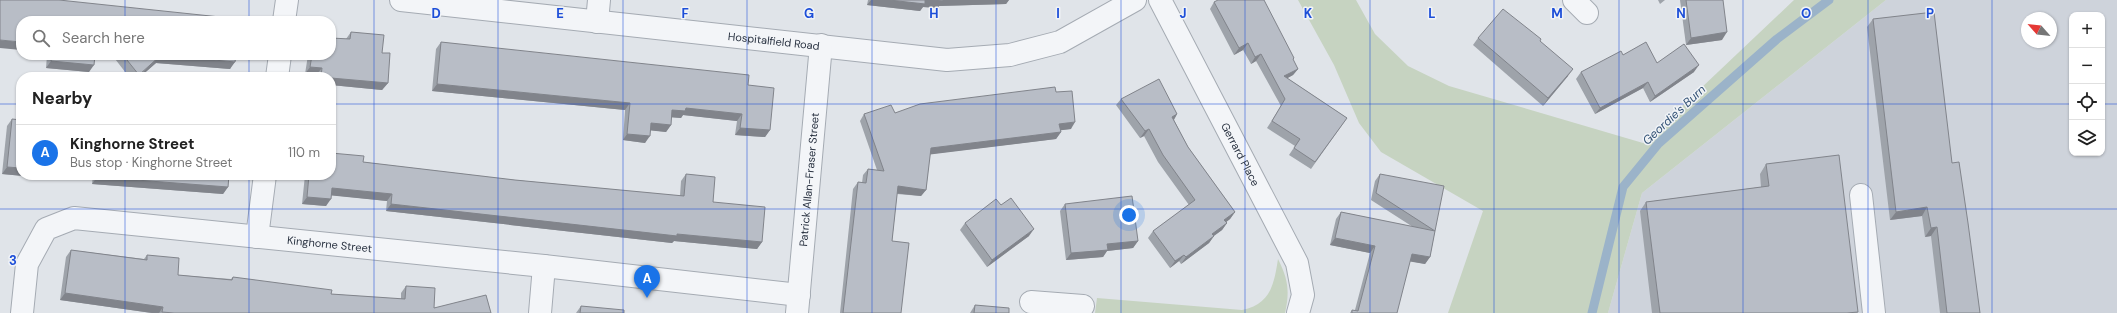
<!DOCTYPE html>
<html lang="en">
<head>
<meta charset="utf-8">
<style>
	body { margin:0; font-family:"DM Sans",sans-serif; background:#f6f6f6; color:#222 }
	.controls { position:absolute; right:12px; top:12px; display:grid; overflow:hidden; border-radius:8px; box-shadow:0 1px 3px #0004 }
	.controls button { width:36px; height:36px; display:grid; place-items:center; padding:0; border:0; border-bottom:1px solid #e0e0e0; background:#fff; color:#222; font:20px sans-serif }
	.compass { position:absolute; left:2021px; top:12px; width:36px; height:36px; border-radius:50%; background:#fff; box-shadow:0 1px 3px #0004; rotate:297deg }
	.you { position:absolute; left:1129px; top:215px; width:14px; height:14px; margin:-10px; border:3px solid #fff; border-radius:50%; background:#1a73e8; box-shadow:0 0 0 6px #1a73e833 }
	.badge { display:grid; place-items:center; width:26px; height:26px; border-radius:50%; background:#1a73e8; color:#fff; font-size:13px; font-weight:700 }
	.pin { position:absolute; translate:-50% -33px; filter:drop-shadow(0 1px 2px #0008) }
	.pin::after { content:''; position:absolute; top:21px; width:14px; height:12px; background:inherit; clip-path:polygon(0 0,100% 0,50% 100%) }
	.list { margin:0; padding:0; list-style:none }
	h2 { display:flex; justify-content:space-between; align-items:center; height:52px; margin:0; padding:0 16px; font-size:17px }
	h2 small { font-size:13px; font-weight:400; color:#767676 }
	.list li { display:grid; grid-template-columns:26px 1fr auto; gap:12px; align-items:center; box-sizing:border-box; height:56px; padding:0 16px; border-top:1px solid #e0e0e0 }
	.list b { display:block; font-size:15px; white-space:nowrap }
	.list p { margin:0; font-size:13px; white-space:nowrap; color:#767676 }
	.list em { font-size:13px; font-style:normal; color:#767676 }
	.icon { flex:none; width:22px; height:22px; fill:none; stroke:currentColor; stroke-width:2; stroke-linecap:round; stroke-linejoin:round }
	.map { position:relative; flex:none; width:2117px; height:313px; overflow:hidden }
	.search { position:absolute; background:#fff; box-shadow:0 1px 3px #0004; left:16px; top:16px; width:320px; height:44px; display:flex; align-items:center; gap:10px; box-sizing:border-box; padding:0 14px; border-radius:16px; color:#767676; font-size:15px }
	.panel { position:absolute; background:#fff; box-shadow:0 1px 3px #0004; left:16px; top:72px; width:320px; height:108px; border-radius:16px }
	.map>svg:first-child { display:block }
	.built { fill:#ced3db; fill-rule:evenodd }
	.green { fill:#c6d3c1 }
	.lines { fill:none; stroke-linecap:round; stroke-linejoin:round }
	.stream { stroke:#9bb3c9; stroke-width:9 }
	.minor-casing { stroke:#a5abb3; stroke-width:24 }
	.minor { stroke:#f3f5f8; stroke-width:22 }
	.wall { fill:#9ea3aa }
	.shaded-wall { fill:#81848b }
	.building { fill:#b8bdc6; stroke:#81848b }
	.grid { fill:none; stroke:#1d4ed8; stroke-width:1; stroke-opacity:0.55 }
	.labels { text-anchor:middle; dominant-baseline:central; stroke-width:3; stroke-linejoin:round; paint-order:stroke }
	.street-label { font-size:11px; fill:#293241; stroke:#f0f3f7 }
	.water-label { font-size:12px; font-style:italic; fill:#335275; stroke:#f0f3f7 }
	.grid-label { font-size:13px; text-anchor:middle; font-weight:bold; fill:#1d4ed8; stroke:#f0f3f7; stroke-width:3; stroke-linejoin:round; paint-order:stroke }
</style>
</head>
<body>
<div class="map">
<svg width="2117" height="313" viewBox="0 0 2117 313">
	<rect width="100%" height="100%" fill="#e0e4e9"/>
	<path class="built" d="M 1886,0 L 2117,0 L 2117,313 L 1608,313 L 1642,193 ZM 2072,15 L 2102,15 L 2102,153 L 2072,153 ZM 2027,18 L 2051,18 L 2051,42 L 2027,42 Z"/>
	<g class="green">
		<path d="M 1298,0 L 1356,0 L 1375,34 L 1408,66 L 1449,86 L 1643,143 L 1794,0 L 1886,0 L 1642,193 L 1608,313 L 1448,313 L 1483,211 L 1381,152 L 1359,123 L 1334,65 Z"/>
		<path d="M 1278,259 C 1288,279 1290,291 1285,313 L 1095,313 L 1097,298 L 1242,310 C 1271,304 1274,284 1278,259 Z"/>
	</g>
	<g class="lines">
		<path class="stream" d="M 1592,313 L 1623,187 L 1659,143 L 1777,39 L 1829,0"/>
		<defs>
			<g id="minor">
				<path id="s1" d="M 401,0 L 947,60 L 1010,55 L 1060,42 L 1135,0"/>
				<path id="s2" d="M 1160,0 L 1297,263 L 1303,295 L 1298,313"/>
				<path d="M 1574,0 L 1587,13"/>
				<path d="M 284,21 L 287,0"/>
				<path d="M 597,22 L 599,0"/>
				<path d="M 277,77 L 280,55"/>
				<path d="M 1861,195 L 1874,313"/>
				<path d="M 257,237 L 265,175"/>
				<path d="M 1031,302 L 1083,306"/>
				<path id="s3" d="M 22,313 L 27,264 L 46,229 L 74,218 L 544,266 L 799,295"/>
				<path d="M 540,313 L 544,266"/>
				<path id="s4" d="M 797,313 L 821,45"/>
			</g>
		</defs>
		<use href="#minor" class="minor-casing"/>
		<use href="#minor" class="minor"/>
	</g>
	<g class="wall">
		<path d="M 868,0 L 1009,0 L 1006,4 L 939,6 L 938,8 L 923,7 L 920,11 L 867,5 Z"/>
		<path d="M 1658,0 L 1665,0 L 1660,4 Z"/>
		<path d="M 1680,0 L 1723,0 L 1722,40 L 1686,45 Z"/>
		<path d="M 1214,2 L 1294,58 L 1293,60 L 1298,69 L 1293,75 L 1287,78 L 1347,118 L 1311,169 L 1289,155 L 1295,146 L 1267,128 L 1281,106 L 1256,61 L 1251,64 L 1243,50 L 1234,55 L 1210,9 Z"/>
		<path d="M 1873,19 L 1952,163 L 1980,313 L 1940,313 L 1931,236 L 1925,237 L 1922,216 L 1890,220 L 1867,27 Z"/>
		<path d="M 351,32 L 382,53 L 388,83 L 382,90 L 331,85 L 331,77 L 316,77 L 316,75 L 305,74 L 308,55 L 331,55 L 346,39 Z"/>
		<path d="M 1478,38 L 1540,41 L 1568,76 L 1543,106 L 1473,45 Z"/>
		<path d="M 441,42 L 748,85 L 770,130 L 765,137 L 735,135 L 737,121 L 683,115 L 681,118 L 671,117 L 671,125 L 666,132 L 651,130 L 645,143 L 623,140 L 625,110 L 432,91 L 436,49 Z"/>
		<path d="M 47,55 L 95,55 L 89,72 L 46,68 Z"/>
		<path d="M 112,55 L 236,55 L 230,69 L 156,63 L 140,77 L 129,77 Z"/>
		<path d="M 1623,55 L 1657,63 L 1694,72 L 1650,102 L 1643,88 L 1595,114 L 1576,79 L 1581,72 Z"/>
		<path d="M 1056,92 L 1071,129 L 1060,130 L 1061,132 L 1056,139 L 930,154 L 926,190 L 921,196 L 897,194 L 892,241 L 901,313 L 840,313 L 853,189 L 858,182 L 862,183 L 863,175 L 868,169 L 877,170 L 860,121 L 864,114 L 895,113 Z"/>
		<path d="M 1121,99 L 1177,114 L 1174,120 L 1188,147 L 1235,212 L 1230,219 L 1226,222 L 1227,223 L 1222,230 L 1214,236 L 1209,243 L 1181,264 L 1179,261 L 1170,268 L 1148,238 L 1153,231 L 1189,205 L 1158,162 L 1144,136 L 1140,138 L 1116,105 Z"/>
		<path d="M 12,119 L 34,177 L 2,174 L 7,126 Z"/>
		<path d="M 363,162 L 515,180 L 680,196 L 681,181 L 686,174 L 713,202 L 762,242 L 757,249 L 674,241 L 672,243 L 386,211 L 387,201 L 331,195 L 326,206 L 302,204 L 305,175 L 331,175 Z"/>
		<path d="M 1766,164 L 1858,312 L 1857,313 L 1652,313 L 1640,211 L 1646,202 L 1761,187 L 1760,174 Z"/>
		<path d="M 1380,174 L 1435,231 L 1430,257 L 1425,264 L 1410,261 L 1396,313 L 1350,313 L 1352,310 L 1355,310 L 1370,253 L 1330,245 L 1336,219 L 1341,212 L 1413,227 L 1371,200 L 1375,181 Z"/>
		<path d="M 93,175 L 229,175 L 228,187 L 223,194 L 92,184 Z"/>
		<path d="M 1065,204 L 1138,241 L 1133,248 L 1107,251 L 1103,257 L 1066,260 L 1060,211 Z"/>
		<path d="M 1001,205 L 1029,236 L 987,267 L 960,230 L 965,223 Z"/>
		<path d="M 71,250 L 144,259 L 147,255 L 178,275 L 231,279 L 233,277 L 331,294 L 401,299 L 401,293 L 406,286 L 434,308 L 491,313 L 152,313 L 60,300 L 66,257 Z"/>
		<path d="M 975,305 L 1009,313 L 970,313 Z"/>
		<path d="M 581,306 L 624,313 L 576,313 Z"/>
	</g>
	<g class="shaded-wall">
		<path d="M 871,0 L 1009,0 L 1006,4 L 939,6 L 938,8 L 923,7 L 920,11 L 867,5 Z"/>
		<path d="M 1727,32 L 1722,40 L 1686,45 L 1691,38 Z"/>
		<path d="M 0,40 L 21,42 L 21,50 L 0,48 Z"/>
		<path d="M 1248,43 L 1243,50 L 1234,55 L 1239,48 Z"/>
		<path d="M 1261,54 L 1256,61 L 1251,64 L 1255,57 Z"/>
		<path d="M 161,55 L 235,62 L 230,69 L 156,63 L 140,77 L 138,77 Z"/>
		<path d="M 51,61 L 94,65 L 89,72 L 46,68 Z"/>
		<path d="M 1699,65 L 1694,72 L 1650,102 L 1655,96 Z"/>
		<path d="M 310,67 L 322,68 L 316,75 L 305,74 Z"/>
		<path d="M 1298,69 L 1293,75 L 1279,83 L 1284,76 Z"/>
		<path d="M 1573,69 L 1568,76 L 1543,106 L 1548,98 Z"/>
		<path d="M 331,78 L 388,83 L 382,90 L 331,85 Z"/>
		<path d="M 1648,82 L 1643,88 L 1595,114 L 1600,108 Z"/>
		<path d="M 437,84 L 630,103 L 625,110 L 432,91 Z"/>
		<path d="M 686,108 L 742,114 L 737,121 L 683,115 L 681,118 L 667,117 L 672,110 Z"/>
		<path d="M 1177,114 L 1173,121 L 1172,117 Z"/>
		<path d="M 1075,122 L 1071,129 L 1055,131 L 1059,124 Z"/>
		<path d="M 651,123 L 671,125 L 666,132 L 646,130 Z"/>
		<path d="M 740,128 L 770,130 L 765,137 L 735,135 Z"/>
		<path d="M 1149,129 L 1144,136 L 1140,138 L 1145,131 Z"/>
		<path d="M 1061,132 L 1056,139 L 926,155 L 931,148 Z"/>
		<path d="M 627,134 L 650,136 L 645,143 L 623,140 Z"/>
		<path d="M 7,167 L 21,168 L 21,175 L 36,175 L 34,177 L 2,174 Z"/>
		<path d="M 97,177 L 228,187 L 223,194 L 92,184 Z"/>
		<path d="M 898,186 L 926,190 L 921,196 L 893,193 Z"/>
		<path d="M 332,188 L 392,194 L 387,201 L 327,195 Z"/>
		<path d="M 307,197 L 331,199 L 326,206 L 302,204 Z"/>
		<path d="M 391,204 L 677,234 L 762,242 L 757,249 L 674,241 L 672,243 L 386,211 Z"/>
		<path d="M 1927,207 L 1922,216 L 1890,220 L 1896,212 Z"/>
		<path d="M 1235,212 L 1230,219 L 1220,227 L 1224,220 Z"/>
		<path d="M 1227,223 L 1222,230 L 1208,240 L 1212,234 Z"/>
		<path d="M 1937,227 L 1931,236 L 1925,237 L 1931,228 Z"/>
		<path d="M 1034,229 L 1029,236 L 987,267 L 992,260 Z"/>
		<path d="M 1214,236 L 1209,243 L 1181,264 L 1186,257 Z"/>
		<path d="M 1335,238 L 1375,246 L 1370,253 L 1330,245 Z"/>
		<path d="M 1138,241 L 1133,248 L 1107,251 L 1103,257 L 1066,260 L 1071,253 L 1107,244 Z"/>
		<path d="M 1412,254 L 1430,257 L 1425,264 L 1407,261 Z"/>
		<path d="M 1184,255 L 1179,261 L 1170,268 L 1175,261 Z"/>
		<path d="M 65,293 L 163,307 L 159,313 L 152,313 L 60,300 Z"/>
	</g>
	<g class="building">
		<path d="M 0,0 L 59,0 L 239,19 L 239,21 L 21,21 L 21,42 L 0,40 Z"/>
		<path d="M 889,0 L 925,0 L 925,4 Z"/>
		<path d="M 932,0 L 943,0 L 943,1 Z"/>
		<path d="M 1218,0 L 1264,0 L 1294,58 L 1293,59 L 1298,69 L 1284,76 L 1347,118 L 1315,162 L 1294,148 L 1300,139 L 1272,121 L 1285,99 L 1261,54 L 1255,57 L 1248,43 L 1239,48 L 1214,2 Z"/>
		<path d="M 1686,0 L 1723,0 L 1727,32 L 1691,38 Z"/>
		<path d="M 1503,9 L 1541,39 L 1540,41 L 1573,69 L 1548,98 L 1478,38 Z"/>
		<path d="M 1934,12 L 1952,163 L 1959,162 L 1968,223 L 1980,313 L 1947,313 L 1937,227 L 1931,228 L 1927,207 L 1896,212 L 1873,19 Z"/>
		<path d="M 351,32 L 384,35 L 382,53 L 390,53 L 388,83 L 331,78 L 331,77 L 321,76 L 322,68 L 310,67 L 312,55 L 331,55 L 331,38 L 350,39 Z"/>
		<path d="M 441,42 L 749,75 L 748,85 L 774,88 L 770,130 L 740,128 L 742,114 L 686,108 L 685,111 L 672,110 L 671,125 L 651,123 L 650,136 L 627,134 L 630,103 L 437,84 Z"/>
		<path d="M 1646,42 L 1657,63 L 1684,44 L 1699,65 L 1655,96 L 1648,82 L 1600,108 L 1581,72 L 1621,51 L 1623,55 Z"/>
		<path d="M 52,55 L 95,55 L 94,65 L 51,61 Z"/>
		<path d="M 123,55 L 236,55 L 235,62 L 161,55 L 139,75 Z"/>
		<path d="M 1159,79 L 1177,114 L 1172,117 L 1188,147 L 1235,212 L 1224,220 L 1227,223 L 1212,234 L 1214,236 L 1186,257 L 1184,255 L 1175,261 L 1153,231 L 1195,200 L 1163,155 L 1149,129 L 1145,131 L 1121,99 Z"/>
		<path d="M 1055,87 L 1056,92 L 1072,91 L 1075,122 L 1059,124 L 1061,132 L 931,148 L 926,190 L 898,186 L 892,241 L 909,243 L 901,313 L 843,313 L 858,182 L 866,183 L 868,169 L 884,171 L 864,114 L 891,105 L 895,113 L 920,104 Z"/>
		<path d="M 12,119 L 21,120 L 21,168 L 7,167 Z"/>
		<path d="M 331,153 L 364,156 L 363,162 L 515,180 L 684,196 L 686,174 L 715,177 L 713,202 L 765,207 L 762,242 L 677,234 L 677,236 L 391,204 L 392,194 L 332,188 L 331,199 L 307,197 L 309,175 L 331,175 Z"/>
		<path d="M 1839,155 L 1858,312 L 1847,313 L 1660,313 L 1646,202 L 1769,186 L 1766,164 Z"/>
		<path d="M 1380,174 L 1444,186 L 1435,231 L 1376,193 Z"/>
		<path d="M 97,175 L 229,175 L 228,187 L 97,177 Z"/>
		<path d="M 1132,196 L 1138,241 L 1107,244 L 1108,250 L 1071,253 L 1065,204 Z"/>
		<path d="M 1011,198 L 1034,229 L 992,260 L 965,223 L 996,199 L 1001,205 Z"/>
		<path d="M 1341,212 L 1435,231 L 1430,257 L 1412,254 L 1397,313 L 1352,313 L 1352,310 L 1358,311 L 1375,246 L 1335,238 Z"/>
		<path d="M 71,250 L 147,260 L 147,255 L 179,258 L 178,275 L 232,280 L 233,277 L 332,290 L 331,294 L 405,299 L 406,286 L 435,288 L 434,308 L 486,295 L 491,313 L 174,313 L 162,312 L 163,307 L 65,293 Z"/>
		<path d="M 975,305 L 1009,308 L 1009,313 L 974,313 Z"/>
		<path d="M 581,306 L 624,310 L 624,313 L 580,313 Z"/>
	</g>
	<path class="grid" d="M 125,0 L 125,21M 249,0 L 249,21M 374,0 L 374,313M 498,0 L 498,313M 623,0 L 623,313M 747,0 L 747,313M 872,0 L 872,313M 996,0 L 996,313M 1121,0 L 1121,313M 1245,0 L 1245,313M 1370,0 L 1370,313M 1494,0 L 1494,313M 1619,0 L 1619,313M 1743,0 L 1743,313M 1868,0 L 1868,313M 1992,0 L 1992,313M 125,55 L 125,77M 249,55 L 249,77M 0,104 L 21,104M 331,104 L 2072,104M 2102,104 L 2117,104M 125,175 L 125,313M 249,175 L 249,313M 0,209 L 2117,209"/>
	<g class="labels">
		<g class="street-label">
			<text stroke="none"><textPath href="#s1" startOffset="375">Hospitalfield Road</textPath></text>
			<text stroke="none"><textPath href="#s2" startOffset="174">Gerrard Place</textPath></text>
			<text stroke="none"><textPath href="#s4" startOffset="134">Patrick Allan-Fraser Street</textPath></text>
			<text stroke="none"><textPath href="#s3" startOffset="376">Kinghorne Street</textPath></text>
		</g>
		<g class="water-label">
			<text transform="translate(1674 115) rotate(-43)">Geordie's Burn</text>
		</g>
	</g>
	<g class="grid-label">
		<text x="436" y="18">D</text>
		<text x="560" y="18">E</text>
		<text x="685" y="18">F</text>
		<text x="809" y="18">G</text>
		<text x="934" y="18">H</text>
		<text x="1058" y="18">I</text>
		<text x="1183" y="18">J</text>
		<text x="1308" y="18">K</text>
		<text x="1432" y="18">L</text>
		<text x="1557" y="18">M</text>
		<text x="1681" y="18">N</text>
		<text x="1806" y="18">O</text>
		<text x="1930" y="18">P</text>
		<text x="13" y="265">3</text>
	</g>
</svg>
<div class="controls">
<button>+</button>
<button>−</button>
<button><svg class="icon" aria-label="locate" viewBox="0 0 24 24"><circle cx="12" cy="12" r="6"/><path d="M12 2v4M12 18v4M2 12h4M18 12h4"/></svg></button>
<button><svg class="icon" aria-label="layers" viewBox="0 0 24 24"><path d="M12 4l9 5-9 5-9-5zM3 14l9 5 9-5"/></svg></button>
</div>
<svg class="compass" viewBox="-18 -18 36 36"><path d="M0-13l5 13h-10z" fill="#e53935"/><path d="M0 13l5-13h-10z" fill="#767676"/></svg>
<div class="you"></div>
<div class="pin badge" style="left:647px;top:298px">A</div>
<div class="search"><svg class="icon" aria-label="search" viewBox="0 0 24 24"><circle cx="10" cy="10" r="6"/><path d="M15 15l6 6"/></svg>Search here</div>
<section class="panel">
<h2>Nearby<small></small></h2>
<ul class="list">
<li><span class="badge">A</span><div><b>Kinghorne Street</b><p>Bus stop · Kinghorne Street</p></div><em>110 m</em></li>
</ul>
</section>
</div>
</body>
</html>
